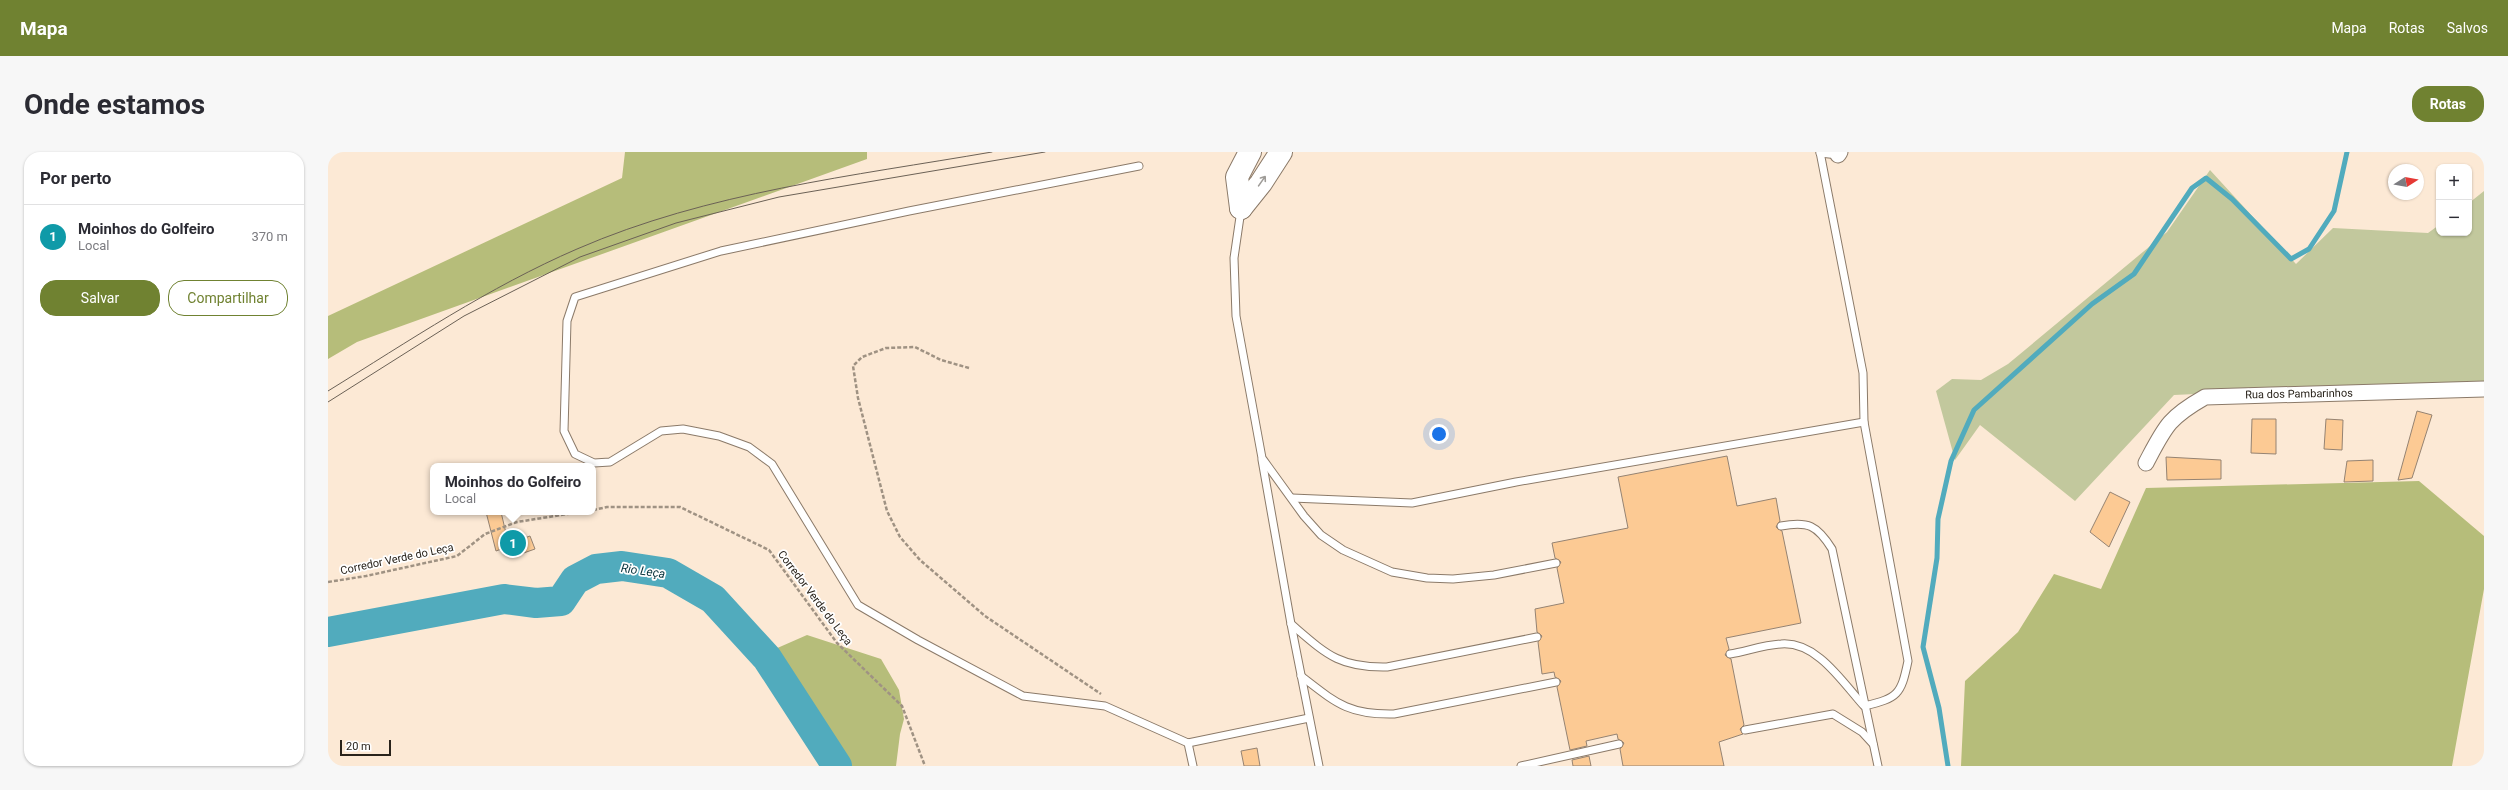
<!DOCTYPE html>
<html lang="pt">
<head>
<meta charset="utf-8">
<style>
	body { margin:0; font-family:Roboto,sans-serif; background:#f7f7f7; color:#2b2b33 }
	.controls { position:absolute; right:12px; top:12px; display:grid; overflow:hidden; border-radius:8px; box-shadow:0 1px 3px #0004 }
	.controls button { width:36px; height:36px; display:grid; place-items:center; padding:0; border:0; border-bottom:1px solid #e1e1e2; background:#fff; color:#2b2b33; font:20px sans-serif }
	.compass { position:absolute; left:2060px; top:12px; width:36px; height:36px; border-radius:50%; background:#fff; box-shadow:0 1px 3px #0004; rotate:79deg }
	.scale { position:absolute; left:12px; bottom:10px; width:51px; box-sizing:border-box; padding-left:4px; border:2px solid #29231b; border-top:0; font-size:11px; line-height:14px; white-space:nowrap; color:#29231b; -webkit-text-stroke:3px #fff; paint-order:stroke }
	.you { position:absolute; left:1111px; top:282px; width:14px; height:14px; margin:-10px; border:3px solid #fff; border-radius:50%; background:#1a73e8; box-shadow:0 0 0 6px #1a73e833 }
	.badge { display:grid; place-items:center; width:26px; height:26px; border-radius:50%; background:#708231; color:#fff; font-size:13px; font-weight:700 }
	.pin { position:absolute; translate:-50% -50%; border:2px solid #fff; box-shadow:0 1px 4px #0006 }
	.popup { position:absolute; left:102px; top:311px; width:166px; height:52px; box-sizing:border-box; display:grid; place-content:center; border-radius:8px; background:#fff; filter:drop-shadow(0 1px 3px #0005); font-size:13px; white-space:nowrap; color:#7c7c81 }
	.popup b { font-size:15px; color:#2b2b33 }
	.popup::after { content:''; position:absolute; left:50%; top:100%; margin-left:-8px; border:8px solid transparent; border-top-color:#fff }
	.list { margin:0; padding:0; list-style:none }
	h2 { display:flex; justify-content:space-between; align-items:center; height:52px; margin:0; padding:0 16px; font-size:17px }
	h2 small { font-size:13px; font-weight:400; color:#7c7c81 }
	.list li { display:grid; grid-template-columns:26px 1fr auto; gap:12px; align-items:center; box-sizing:border-box; height:64px; padding:0 16px; border-top:1px solid #e1e1e2 }
	.list b { display:block; font-size:15px; white-space:nowrap }
	.list p { margin:0; font-size:13px; white-space:nowrap; color:#7c7c81 }
	.list em { font-size:13px; font-style:normal; color:#7c7c81 }
	.actions { display:flex; gap:8px; padding:12px 16px }
	.actions a { flex:1; padding:9px 0; border:1px solid #708231; border-radius:16px; text-align:center; font-size:14px; color:#708231 }
	.actions .main { background:#708231; color:#fff }
	.map { position:relative; flex:none; width:2156px; height:614px; overflow:hidden; border-radius:16px }
	header { display:flex; align-items:center; gap:24px; box-sizing:border-box; height:56px; padding:0 20px; background:#708231; color:#fff }
	header strong { font-size:19px }
	nav { display:flex; gap:22px; margin-inline-start:auto; font-size:14px }
	.intro { display:flex; align-items:center; justify-content:space-between; box-sizing:border-box; height:96px; padding:0 24px }
	h1 { margin:0; font-size:28px }
	.button { padding:10px 18px; border-radius:16px; background:#708231; color:#fff; font-size:14px; font-weight:700 }
	main { display:flex; gap:24px; padding:0 24px }
	aside { flex:1; background:#fff; border-radius:16px; box-shadow:0 1px 3px #0004 }
	.map>svg:first-child { display:block }
	.green { fill:#c2c89d }
	.forest { fill:#b6bd7a }
	.lines { fill:none; stroke-linecap:round; stroke-linejoin:round }
	.stream { stroke:#51abbd; stroke-width:5 }
	.river { stroke:#51abbd; stroke-width:30 }
	.building { fill:#fcca94; stroke:#958372 }
	.service-casing { stroke:#8b7a69; stroke-width:9 }
	.minor-casing { stroke:#8b7a69; stroke-width:17 }
	.motorway-casing { stroke:#8b7a69; stroke-width:24 }
	.path { stroke:#9f9283; stroke-width:2.5; stroke-dasharray:4 2; stroke-linecap:butt }
	.service { stroke:#fff; stroke-width:7 }
	.minor { stroke:#fff; stroke-width:15 }
	.motorway { stroke:#fff; stroke-width:22 }
	.tram { stroke:#6b6156; stroke-width:1 }
	.oneway { stroke:#9f9c98 }
	.labels { text-anchor:middle; dominant-baseline:central; stroke-width:3.5; stroke-linejoin:round; paint-order:stroke }
	.street-label { font-size:11px; fill:#29231b; stroke:#fff }
	.water-label { font-size:12px; font-style:italic; fill:#05313a; stroke:#fff }
</style>
</head>
<body>
<header>
<strong>Mapa</strong>
<nav><a>Mapa</a><a>Rotas</a><a>Salvos</a></nav>
</header>
<div class="intro"><h1>Onde estamos</h1><a class="button">Rotas</a></div>
<main>
<aside>
<h2>Por perto<small></small></h2>
<ul class="list">
<li><span class="badge" style="background:#0f9aa8">1</span><div><b>Moinhos do Golfeiro</b><p>Local</p></div><em>370 m</em></li>
</ul>
<div class="actions"><a class="main">Salvar</a><a>Compartilhar</a></div>
</aside>
<div class="map">
<svg width="2156" height="614" viewBox="0 0 2156 614">
	<rect width="100%" height="100%" fill="#fce9d5"/>
	<path class="green" d="M 1882,18 L 1968,112 L 2005,76 L 2100,81 L 2111,73 L 2111,81 L 2141,81 L 2141,51 L 2156,39 L 2156,229 L 1846,243 L 1747,349 L 1652,273 L 1627,308 L 1608,239 L 1624,227 L 1653,228 L 1680,212 L 1839,80 Z"/>
	<g class="forest">
		<path d="M 297,0 L 539,0 L 539,7 L 29,190 L 0,207 L 0,164 L 294,26 Z"/>
		<path d="M 2091,329 L 2156,384 L 2156,437 L 2124,614 L 1633,614 L 1637,529 L 1690,480 L 1726,422 L 1773,437 L 1818,336 Z"/>
		<path d="M 479,483 L 553,507 L 571,538 L 576,567 L 572,582 L 568,614 L 496,614 L 486,589 L 443,534 L 429,505 Z"/>
	</g>
	<g class="lines">
		<path class="stream" d="M 1620,614 L 1611,556 L 1595,495 L 1609,406 L 1610,367 L 1623,309 L 1646,258 L 1764,152 L 1806,122 L 1864,36 L 1878,26 L 1904,47 L 1963,107 L 1981,97 L 2006,59 L 2019,0"/>
		<path class="river" d="M 0,480 L 176,447 L 208,451 L 233,449 L 247,428 L 268,417 L 294,414 L 340,421 L 385,447 L 439,506 L 509,614"/>
	</g>
	<g class="building">
		<path d="M 2089,259 L 2104,263 L 2084,326 L 2070,328 Z"/>
		<path d="M 1924,267 L 1948,267 L 1948,302 L 1923,301 Z"/>
		<path d="M 1998,267 L 2015,268 L 2014,298 L 1996,297 Z"/>
		<path d="M 1399,304 L 1409,354 L 1448,346 L 1452,369 L 1448,375 L 1454,379 L 1473,471 L 1398,486 L 1401,497 L 1397,503 L 1403,507 L 1416,573 L 1412,577 L 1415,582 L 1391,590 L 1396,614 L 1295,614 L 1292,597 L 1296,591 L 1290,587 L 1289,582 L 1258,589 L 1259,594 L 1242,598 L 1229,535 L 1233,529 L 1227,525 L 1226,520 L 1214,522 L 1210,490 L 1214,484 L 1209,480 L 1207,457 L 1236,451 L 1229,416 L 1233,410 L 1227,406 L 1224,391 L 1300,376 L 1290,325 Z"/>
		<path d="M 1838,305 L 1893,308 L 1893,327 L 1839,328 Z"/>
		<path d="M 2045,308 L 2045,329 L 2016,330 L 2019,309 Z"/>
		<path d="M 1782,340 L 1802,350 L 1781,395 L 1762,380 Z"/>
		<path d="M 158,360 L 173,360 L 181,394 L 168,399 Z"/>
		<path d="M 202,384 L 207,397 L 187,404 L 183,391 Z"/>
		<path d="M 929,596 L 932,614 L 916,614 L 913,599 Z"/>
		<path d="M 1261,604 L 1263,614 L 1245,614 L 1244,608 Z"/>
	</g>
	<g class="lines">
		<defs>
			<g id="service">
				<path d="M 1492,1 L 1510,3"/>
				<path d="M 811,14 L 581,59 L 393,99 L 247,145 L 239,169 L 236,279 L 247,302 L 266,311 L 282,310 L 333,279 L 355,277 L 391,284 L 421,295 L 444,312 L 530,453 L 590,488 L 695,544 L 777,554 L 860,591 L 981,566"/>
				<path d="M 913,58 L 906,106 L 908,164 L 934,306 L 976,364 L 993,383 L 1015,398 L 1064,420 L 1099,426 L 1125,427 L 1166,423 L 1228,411"/>
				<path d="M 934,308 L 963,472 L 991,614"/>
				<path d="M 964,346 L 1084,351 L 1188,330 L 1536,270"/>
				<path d="M 1453,374 C 1480,369 1489,373 1504,397 L 1550,614"/>
				<path d="M 963,472 C 998,502 1011,516 1059,515 L 1209,485"/>
				<path d="M 1402,502 C 1419,499 1436,493 1453,492 C 1489,489 1515,531 1536,554 C 1570,546 1573,543 1580,509 L 1536,270 L 1535,221 L 1492,0"/>
				<path d="M 973,524 C 1008,551 1020,563 1066,562 L 1228,530"/>
				<path d="M 1417,578 L 1505,562 L 1534,580 L 1545,592"/>
				<path d="M 860,591 L 865,614"/>
				<path d="M 1193,614 L 1291,592"/>
			</g>
			<g id="minor">
				<path d="M 1510,3 L 1512,0"/>
				<path d="M 1818,311 C 1837,275 1840,266 1877,245 L 2156,237"/>
			</g>
			<g id="motorway">
				<path d="M 913,56 L 933,31 L 953,0"/>
				<path d="M 913,56 L 909,25 L 922,0"/>
			</g>
		</defs>
		<use href="#service" class="service-casing"/>
		<use href="#minor" class="minor-casing"/>
		<use href="#motorway" class="motorway-casing"/>
		<g class="path">
			<path d="M 641,216 L 613,208 L 587,195 L 558,196 L 534,205 L 525,214 L 530,246 L 559,359 L 572,385 L 592,408 L 657,464 L 773,542"/>
			<path d="M 265,358 L 279,355 L 352,355 L 441,398 L 509,491 L 574,554 L 597,614"/>
			<path d="M 0,430 L 38,424 L 129,404 L 157,382 L 189,370 L 252,360"/>
		</g>
		<use href="#service" class="service"/>
		<use href="#minor" class="minor"/>
		<use href="#motorway" class="motorway"/>
		<g class="tram">
			<path d="M 0,239 C 81,189 161,135 249,97 C 380,40 525,24 664,0"/>
			<path d="M 0,250 L 136,164 L 252,105 L 348,71 L 451,45 L 717,0"/>
		</g>
	</g>
	<defs><path id="oneway-shaft" d="M-6 0H5M1.5-3L5.5 0L1.5 3" fill="none" stroke-width="1.6" stroke-linecap="round" stroke-linejoin="round"/></defs>
	<use class="oneway" href="#oneway-shaft" transform="translate(934 29) rotate(-55)"/>
	<g class="labels">
		<g class="street-label">
			<text transform="translate(1971 242) rotate(-1)">Rua dos Pambarinhos</text>
			<text transform="translate(69 407) rotate(-12)">Corredor Verde do Leça</text>
			<text transform="translate(487 446) rotate(53)">Corredor Verde do Leça</text>
		</g>
		<g class="water-label">
			<text transform="translate(315 419) rotate(8)">Rio Leça</text>
		</g>
	</g>
</svg>
<div class="controls">
<button>+</button>
<button>−</button>
</div>
<svg class="compass" viewBox="-18 -18 36 36"><path d="M0-13l5 13h-10z" fill="#e53935"/><path d="M0 13l5-13h-10z" fill="#7c7c81"/></svg>
<div class="scale">20 m</div>
<div class="you"></div>
<div class="pin badge" style="left:185px;top:391px;background:#0f9aa8">1</div>
<div class="popup"><b>Moinhos do Golfeiro</b>Local</div>
</div>
</main>
</body>
</html>
